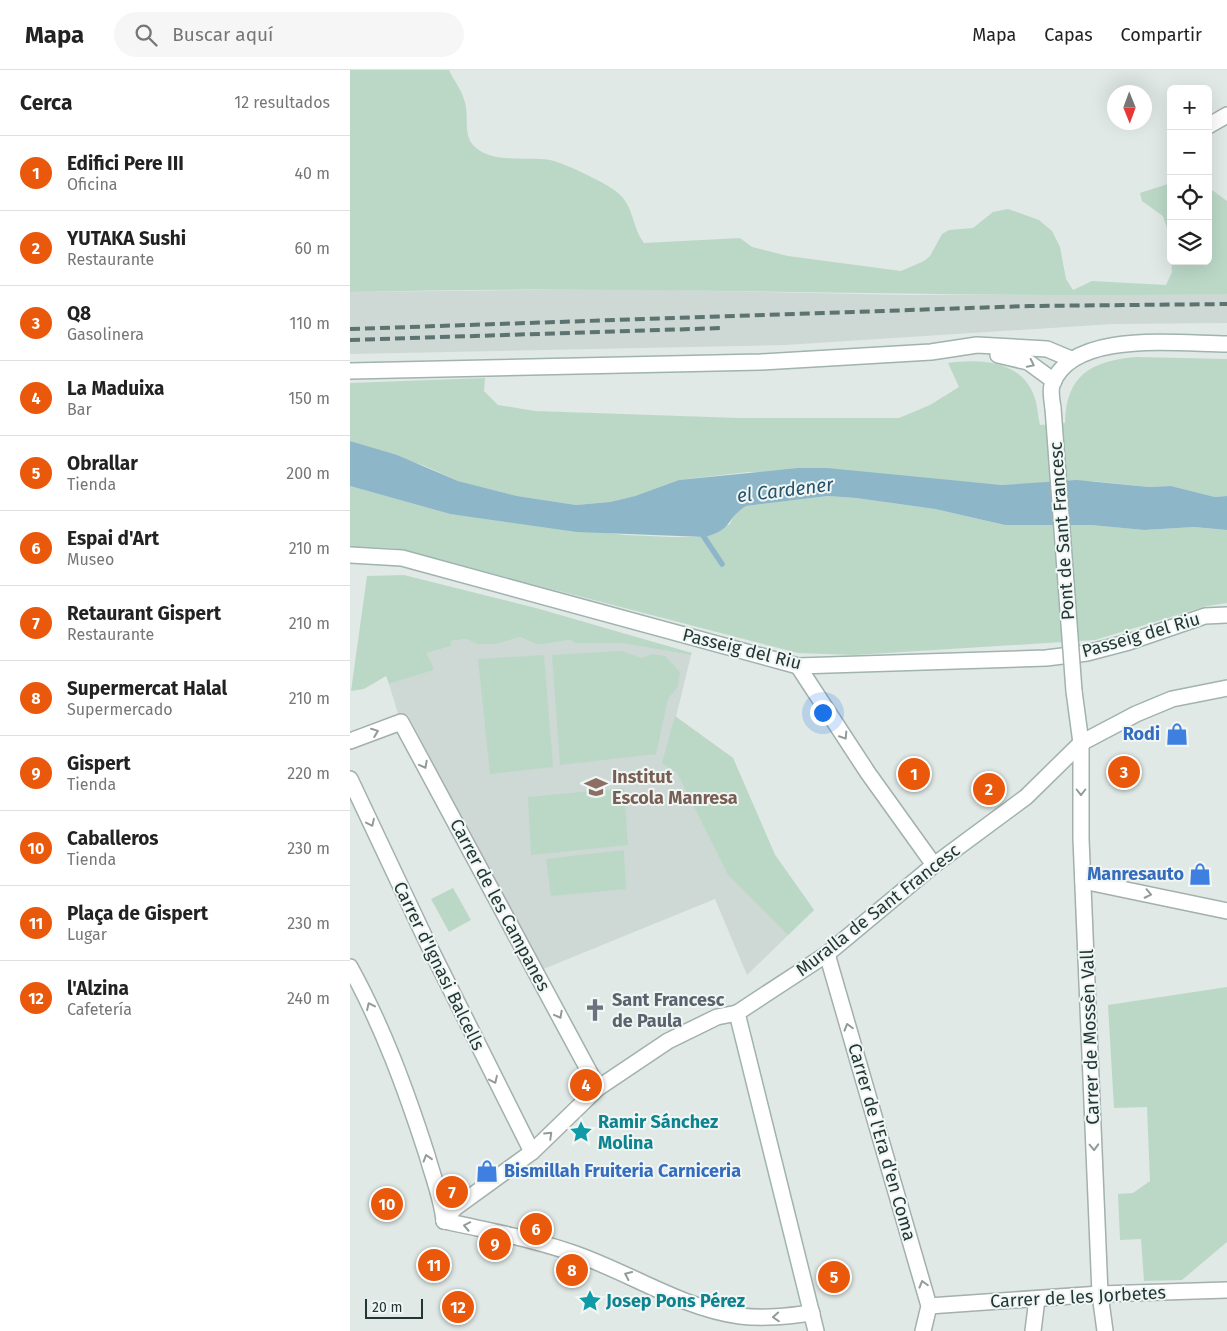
<!DOCTYPE html>
<html lang="es">
<head>
<meta charset="utf-8">
<style>
	body { margin:0; font-family:"Fira Sans",sans-serif; background:#f6f6f6; color:#222 }
	.controls { position:absolute; right:15px; top:15px; display:grid; overflow:hidden; border-radius:8px; box-shadow:0 5px 20px #0002 }
	.controls button { width:45px; height:45px; display:grid; place-items:center; padding:0; border:0; border-bottom:1px solid #e0e0e0; background:#fff; color:#222; font:25px sans-serif }
	.compass { position:absolute; left:757px; top:15px; width:45px; height:45px; border-radius:50%; background:#fff; box-shadow:0 5px 20px #0002; rotate:179deg }
	.scale { position:absolute; left:15px; bottom:12px; width:58px; box-sizing:border-box; padding-left:5px; border:2px solid #223735; border-top:0; font-size:14px; line-height:18px; white-space:nowrap; color:#223735; -webkit-text-stroke:4px #f0f6f4; paint-order:stroke }
	.you { position:absolute; left:472px; top:642px; width:18px; height:18px; margin:-12px; border:4px solid #fff; border-radius:50%; background:#1a73e8; box-shadow:0 0 0 8px #1a73e833 }
	.badge { display:grid; place-items:center; width:32px; height:32px; border-radius:50%; background:#ea580c; color:#fff; font-size:16px; font-weight:700 }
	.pin { position:absolute; translate:-50% -50%; border:2px solid #fff; box-shadow:0 1px 5px #0006 }
	.list { margin:0; padding:0; list-style:none }
	h2 { display:flex; justify-content:space-between; align-items:center; height:65px; margin:0; padding:0 20px; font-size:21px }
	h2 small { font-size:16px; font-weight:400; color:#767676 }
	.list li { display:grid; grid-template-columns:32px 1fr auto; gap:15px; align-items:center; box-sizing:border-box; height:75px; padding:0 20px; border-top:1px solid #e0e0e0 }
	.list b { display:block; font-size:19px; white-space:nowrap }
	.list p { margin:0; font-size:16px; white-space:nowrap; color:#767676 }
	.list em { font-size:16px; font-style:normal; color:#767676 }
	.icon { flex:none; width:28px; height:28px; fill:none; stroke:currentColor; stroke-width:2; stroke-linecap:round; stroke-linejoin:round }
	.map { position:relative; flex:none; width:877px; height:1261px; overflow:hidden }
	header { display:flex; align-items:center; gap:30px; box-sizing:border-box; height:70px; padding:0 25px; background:#fff; border-bottom:1px solid #e0e0e0 }
	header strong { font-size:24px }
	nav { display:flex; gap:28px; margin-inline-start:auto; font-size:18px }
	.search { width:350px; height:45px; background:#f6f6f6; display:flex; align-items:center; gap:12px; box-sizing:border-box; padding:0 18px; border-radius:28px; color:#767676; font-size:19px }
	main { display:flex }
	aside { flex:1; background:#fff }
	.map>svg:first-child { display:block }
	.built { fill:#ced8d5 }
	.green { fill:#bbd8c7 }
	.water { fill:#8db6c8 }
	.lines { fill:none; stroke-linecap:round; stroke-linejoin:round }
	.stream { stroke:#8db6c8; stroke-width:5.5 }
	.street-casing { stroke:#a3b0ad; stroke-width:18 }
	.secondary-casing { stroke:#a0b3af; stroke-width:18 }
	.street { stroke:#fff; stroke-width:15 }
	.secondary { stroke:#fff; stroke-width:15 }
	.rail { stroke:#5d7370; stroke-width:4; stroke-dasharray:10 5; stroke-linecap:butt }
	.secondary-bridge-casing { stroke:#a0b3af; stroke-width:18; stroke-linecap:butt }
	.secondary-bridge { stroke:#fff; stroke-width:15 }
	.oneway { stroke:#909b9a }
	.labels { text-anchor:middle; dominant-baseline:central; stroke-width:4; stroke-linejoin:round; paint-order:stroke }
	.street-label { font-size:18px; fill:#223735; stroke:#f0f6f4 }
	.shop-label { font-size:18px; font-weight:bold; fill:#366cbe; stroke:#f0f6f4; text-anchor:end }
	.education-label { font-size:18px; font-weight:bold; fill:#785e54; stroke:#f0f6f4; text-anchor:start }
	.worship-label { font-size:18px; font-weight:bold; fill:#5b616d; stroke:#f0f6f4; text-anchor:start }
	.culture-label { font-size:18px; font-weight:bold; fill:#0d838f; stroke:#f0f6f4; text-anchor:start }
	.water-label { font-size:19px; font-style:italic; fill:#24546c; stroke:#f0f6f4 }
</style>
</head>
<body>
<header>
<strong>Mapa</strong>
<div class="search"><svg class="icon" aria-label="search" viewBox="0 0 24 24"><circle cx="10" cy="10" r="6"/><path d="M15 15l6 6"/></svg>Buscar aquí</div>
<nav><a>Mapa</a><a>Capas</a><a>Compartir</a></nav>
</header>
<main>
<aside>
<h2>Cerca<small>12 resultados</small></h2>
<ul class="list">
<li><span class="badge">1</span><div><b>Edifici Pere III</b><p>Oficina</p></div><em>40 m</em></li>
<li><span class="badge">2</span><div><b>YUTAKA Sushi</b><p>Restaurante</p></div><em>60 m</em></li>
<li><span class="badge">3</span><div><b>Q8</b><p>Gasolinera</p></div><em>110 m</em></li>
<li><span class="badge">4</span><div><b>La Maduixa</b><p>Bar</p></div><em>150 m</em></li>
<li><span class="badge">5</span><div><b>Obrallar</b><p>Tienda</p></div><em>200 m</em></li>
<li><span class="badge">6</span><div><b>Espai d'Art</b><p>Museo</p></div><em>210 m</em></li>
<li><span class="badge">7</span><div><b>Retaurant Gispert</b><p>Restaurante</p></div><em>210 m</em></li>
<li><span class="badge">8</span><div><b>Supermercat Halal</b><p>Supermercado</p></div><em>210 m</em></li>
<li><span class="badge">9</span><div><b>Gispert</b><p>Tienda</p></div><em>220 m</em></li>
<li><span class="badge">10</span><div><b>Caballeros</b><p>Tienda</p></div><em>230 m</em></li>
<li><span class="badge">11</span><div><b>Plaça de Gispert</b><p>Lugar</p></div><em>230 m</em></li>
<li><span class="badge">12</span><div><b>l'Alzina</b><p>Cafetería</p></div><em>240 m</em></li>
</ul>
</aside>
<div class="map">
<svg width="877" height="1261" viewBox="0 0 877 1261">
	<rect width="100%" height="100%" fill="#e0e9e6"/>
	<g class="built">
		<path d="M 271,219 L 556,225 L 877,224 L 877,253 L 763,254 L 435,275 L 0,284 L 0,222 Z"/>
		<path d="M 170,567 L 188,575 L 220,570 L 225,573 L 270,573 L 341,585 L 326,647 L 383,688 L 425,785 L 464,840 L 397,905 L 365,829 L 191,900 L 58,645 L 49,647 L 39,614 L 83,600 L 77,583 L 102,576 L 101,571 L 116,569 L 127,574 L 147,574 Z"/>
	</g>
	<g class="green">
		<path d="M 0,0 L 99,0 C 105,13 114,22 116,38 C 118,52 114,67 125,77 C 143,94 177,86 200,90 C 214,93 257,113 268,123 C 284,136 282,158 294,173 L 390,168 L 402,177 L 438,186 L 551,201 L 574,191 L 580,186 L 592,164 L 599,160 L 623,158 L 643,142 L 658,139 L 689,150 L 702,161 L 710,177 L 716,209 L 723,220 L 742,211 L 816,215 L 822,202 L 821,191 L 858,191 L 858,117 L 877,131 L 877,224 C 585,229 292,214 0,222 Z"/>
		<path d="M 821,113 L 821,191 L 818,161 L 813,146 L 792,131 L 790,123 Z"/>
		<path d="M 786,287 L 877,289 L 877,426 L 865,427 L 821,416 L 799,417 L 742,411 L 652,415 L 538,405 L 399,402 L 329,410 L 285,426 L 260,432 L 226,435 L 167,426 L 108,411 L 75,396 L 0,371 L 0,313 L 135,308 L 134,321 L 148,335 L 185,341 L 389,348 L 549,348 L 580,335 L 609,317 L 598,293 C 634,288 675,291 686,332 C 688,340 688,348 690,355 L 715,353 C 716,305 741,291 786,287 Z"/>
		<path d="M 0,416 L 100,444 L 275,465 L 321,467 L 355,467 L 380,454 L 385,443 L 396,436 L 479,426 L 506,428 L 585,439 L 655,455 L 741,455 L 794,460 L 844,457 L 877,460 L 877,533 L 857,536 L 745,570 L 504,585 L 448,583 L 66,484 L 42,478 L 0,477 Z"/>
		<path d="M 54,505 L 186,538 L 342,583 L 341,585 L 270,573 L 225,573 L 220,570 L 188,575 L 170,567 L 147,574 L 127,574 L 116,569 L 101,571 L 102,576 L 77,583 L 84,600 L 39,614 L 36,606 L 14,619 L 1,621 L 17,506 Z"/>
		<path d="M 271,581 L 292,588 L 303,584 L 315,586 L 330,602 L 328,616 L 318,629 L 306,684 L 210,695 L 202,585 Z"/>
		<path d="M 194,585 L 203,697 L 140,704 L 128,589 Z"/>
		<path d="M 325,646 L 383,688 L 425,785 L 464,840 L 438,865 L 378,805 L 327,703 L 312,693 Z"/>
		<path d="M 274,718 L 278,775 L 181,785 L 178,727 Z"/>
		<path d="M 274,780 L 276,819 L 201,826 L 196,789 Z"/>
		<path d="M 103,818 L 121,850 L 99,862 L 81,829 Z"/>
		<path d="M 877,917 L 877,1172 L 832,1210 L 794,1211 L 791,1169 L 770,1170 L 768,1124 L 783,1123 L 800,1111 L 797,1037 L 764,1038 L 758,935 Z"/>
	</g>
	<path class="water" d="M 0,371 L 47,385 L 108,411 L 167,426 L 226,435 L 260,432 L 285,426 L 329,410 L 448,398 L 477,398 L 652,415 L 727,410 L 799,417 L 821,416 L 865,427 L 877,426 L 877,460 L 844,457 L 794,460 L 741,455 L 655,455 L 585,439 L 506,428 L 478,426 L 396,436 C 375,449 384,459 355,467 L 227,462 L 100,444 L 0,416 Z"/>
	<g class="lines">
		<path class="stream" d="M 350,461 L 372,494"/>
		<defs>
			<g id="street">
				<path d="M 858,56 L 877,45"/>
				<path d="M 448,596 L 518,703 L 584,795"/>
				<path d="M 0,671 L 51,652 L 248,1018"/>
				<path d="M 731,673 L 731,769 L 750,1224 L 755,1261"/>
				<path d="M 0,709 L 77,872 L 182,1082"/>
				<path d="M 733,811 L 877,841"/>
				<path d="M 477,884 L 579,1236 L 573,1261"/>
				<path d="M 0,897 C 33,957 56,1020 77,1085 C 83,1107 92,1129 94,1151"/>
				<path d="M 94,1151 C 137,1160 182,1169 223,1183 C 279,1202 331,1238 390,1246 C 414,1249 439,1246 462,1243"/>
				<path d="M 94,1151 L 105,1138 L 182,1082 L 248,1018 L 318,971 L 367,947 L 387,943"/>
				<path d="M 579,1236 L 750,1224 L 877,1220"/>
				<path d="M 683,1261 L 687,1229"/>
			</g>
			<g id="secondary">
				<path d="M 648,285 L 678,292 L 704,311"/>
				<path d="M 0,301 L 411,292 L 581,282 L 627,275 L 697,279 L 721,289"/>
				<path d="M 703,338 C 702,331 700,321 702,315 C 721,259 830,274 877,274"/>
				<path d="M 0,485 L 52,488 L 448,596 L 696,588 L 737,583 L 779,572 L 855,546 L 877,545"/>
				<path d="M 724,621 L 731,673"/>
				<path d="M 466,1261 L 387,943 L 477,884 L 584,795 L 676,727 L 731,673 L 786,644 L 822,629 L 877,618"/>
			</g>
		</defs>
		<use href="#street" class="street-casing"/>
		<use href="#secondary" class="secondary-casing"/>
		<use href="#street" class="street"/>
		<use href="#secondary" class="secondary"/>
		<g class="rail">
			<path d="M 0,259 L 679,236 L 877,234"/>
			<path d="M 0,270 L 373,258"/>
		</g>
		<defs>
			<path id="secondary-bridge" d="M 703,338 L 724,621"/>
		</defs>
		<use href="#secondary-bridge" class="secondary-bridge-casing"/>
		<use href="#secondary-bridge" class="secondary-bridge"/>
	</g>
	<defs><path id="oneway-chevron" d="M-2-3.5L2.5 0L-2 3.5" fill="none" stroke-width="1.6" stroke-linecap="round" stroke-linejoin="round" transform="scale(1.25)"/></defs>
	<g class="oneway">
		<use href="#oneway-chevron" transform="translate(681 294) rotate(26)"/>
		<use href="#oneway-chevron" transform="translate(25 662) rotate(-21)"/>
		<use href="#oneway-chevron" transform="translate(494 666) rotate(57)"/>
		<use href="#oneway-chevron" transform="translate(74 695) rotate(62)"/>
		<use href="#oneway-chevron" transform="translate(731 722) rotate(90)"/>
		<use href="#oneway-chevron" transform="translate(21 753) rotate(65)"/>
		<use href="#oneway-chevron" transform="translate(798 824) rotate(12)"/>
		<use href="#oneway-chevron" transform="translate(20 936) rotate(-115)"/>
		<use href="#oneway-chevron" transform="translate(209 945) rotate(62)"/>
		<use href="#oneway-chevron" transform="translate(498 957) rotate(-106)"/>
		<use href="#oneway-chevron" transform="translate(144 1010) rotate(65)"/>
		<use href="#oneway-chevron" transform="translate(199 1065) rotate(-44)"/>
		<use href="#oneway-chevron" transform="translate(744 1077) rotate(88)"/>
		<use href="#oneway-chevron" transform="translate(77 1088) rotate(-107)"/>
		<use href="#oneway-chevron" transform="translate(117 1156) rotate(-169)"/>
		<use href="#oneway-chevron" transform="translate(278 1205) rotate(-155)"/>
		<use href="#oneway-chevron" transform="translate(573 1214) rotate(-106)"/>
		<use href="#oneway-chevron" transform="translate(426 1247) rotate(176)"/>
	</g>
	<defs>
		<symbol id="shop-bare" viewBox="-9 -9 18 18"><path d="M-5-2.5h2.3a2.7 3.5 0 0 1 5.4 0H5L5.5 6h-11ZM-1.5-2.5h3a1.5 2.3 0 0 0-3 0Z" fill="#3f7fe0" stroke="#f0f6f4" stroke-width="2.5" paint-order="stroke"/></symbol>
		<symbol id="school-bare" viewBox="-9 -9 18 18"><path d="M0-5L7-2L0 1L-7-2ZM-4 1L0 2.5L4 1V4Q0 6-4 4Z" fill="#8d6e63" stroke="#f0f6f4" stroke-width="2.5" paint-order="stroke"/></symbol>
		<symbol id="church-bare" viewBox="-9 -9 18 18"><path d="M-1.2-6h2.4v3.5h3.3v2.4h-3.3V6h-2.4V-.1h-3.3v-2.4h3.3Z" fill="#6b7280" stroke="#f0f6f4" stroke-width="2.5" paint-order="stroke"/></symbol>
		<symbol id="sight-bare" viewBox="-9 -9 18 18"><path d="M0-6L1.8-2.2L6-1.7L2.9 1.2L3.7 5.4L0 3.3L-3.7 5.4L-2.9 1.2L-6-1.7L-1.8-2.2Z" fill="#0f9aa8" stroke="#f0f6f4" stroke-width="2.5" paint-order="stroke"/></symbol>
	</defs>
	<g fill-rule="evenodd">
		<use href="#shop-bare" x="811" y="648" width="32" height="32"/>
		<use href="#school-bare" x="230" y="701" width="32" height="32"/>
		<use href="#shop-bare" x="834" y="788" width="32" height="32"/>
		<use href="#church-bare" x="229" y="924" width="32" height="32"/>
		<use href="#sight-bare" x="215" y="1046" width="32" height="32"/>
		<use href="#shop-bare" x="121" y="1085" width="32" height="32"/>
		<use href="#sight-bare" x="224" y="1215" width="32" height="32"/>
	</g>
	<g class="labels">
		<g class="street-label">
			<text transform="translate(712 461) rotate(-94)">Pont de Sant Francesc</text>
			<text transform="translate(791 565) rotate(-16)">Passeig del Riu</text>
			<text transform="translate(392 579) rotate(14)">Passeig del Riu</text>
			<text transform="translate(150 835) rotate(62)">Carrer de les Campanes</text>
			<text transform="translate(528 840) rotate(-38)">Muralla de Sant Francesc</text>
			<text transform="translate(89 896) rotate(64)">Carrer d'Ignasi Balcells</text>
			<text transform="translate(740 967) rotate(-92)">Carrer de Mossèn Vall</text>
			<text transform="translate(532 1072) rotate(74)">Carrer de l'Era d'en Coma</text>
			<text transform="translate(728 1227) rotate(-3)">Carrer de les Jorbetes</text>
		</g>
		<g class="shop-label">
			<text x="810" y="664">Rodi</text>
			<text x="834" y="804">Manresauto</text>
			<text x="154" y="1101" text-anchor="start">Bismillah Fruiteria Carniceria</text>
		</g>
		<g class="education-label">
			<text x="262" y="707">Institut<tspan x="262" dy="21">Escola Manresa</tspan></text>
		</g>
		<g class="worship-label">
			<text x="262" y="930">Sant Francesc<tspan x="262" dy="21">de Paula</tspan></text>
		</g>
		<g class="culture-label">
			<text x="248" y="1052">Ramir Sánchez<tspan x="248" dy="21">Molina</tspan></text>
			<text x="256" y="1231">Josep Pons Pérez</text>
		</g>
		<g class="water-label">
			<text transform="translate(435 420) rotate(-7)">el Cardener</text>
		</g>
	</g>
</svg>
<div class="controls">
<button>+</button>
<button>−</button>
<button><svg class="icon" aria-label="locate" viewBox="0 0 24 24"><circle cx="12" cy="12" r="6"/><path d="M12 2v4M12 18v4M2 12h4M18 12h4"/></svg></button>
<button><svg class="icon" aria-label="layers" viewBox="0 0 24 24"><path d="M12 4l9 5-9 5-9-5zM3 14l9 5 9-5"/></svg></button>
</div>
<svg class="compass" viewBox="-18 -18 36 36"><path d="M0-13l5 13h-10z" fill="#e53935"/><path d="M0 13l5-13h-10z" fill="#767676"/></svg>
<div class="scale">20 m</div>
<div class="you"></div>
<div class="pin badge" style="left:564px;top:704px">1</div>
<div class="pin badge" style="left:639px;top:719px">2</div>
<div class="pin badge" style="left:774px;top:702px">3</div>
<div class="pin badge" style="left:236px;top:1015px">4</div>
<div class="pin badge" style="left:484px;top:1207px">5</div>
<div class="pin badge" style="left:186px;top:1159px">6</div>
<div class="pin badge" style="left:102px;top:1122px">7</div>
<div class="pin badge" style="left:222px;top:1200px">8</div>
<div class="pin badge" style="left:145px;top:1174px">9</div>
<div class="pin badge" style="left:37px;top:1134px">10</div>
<div class="pin badge" style="left:84px;top:1195px">11</div>
<div class="pin badge" style="left:108px;top:1237px">12</div>
</div>
</main>
</body>
</html>
